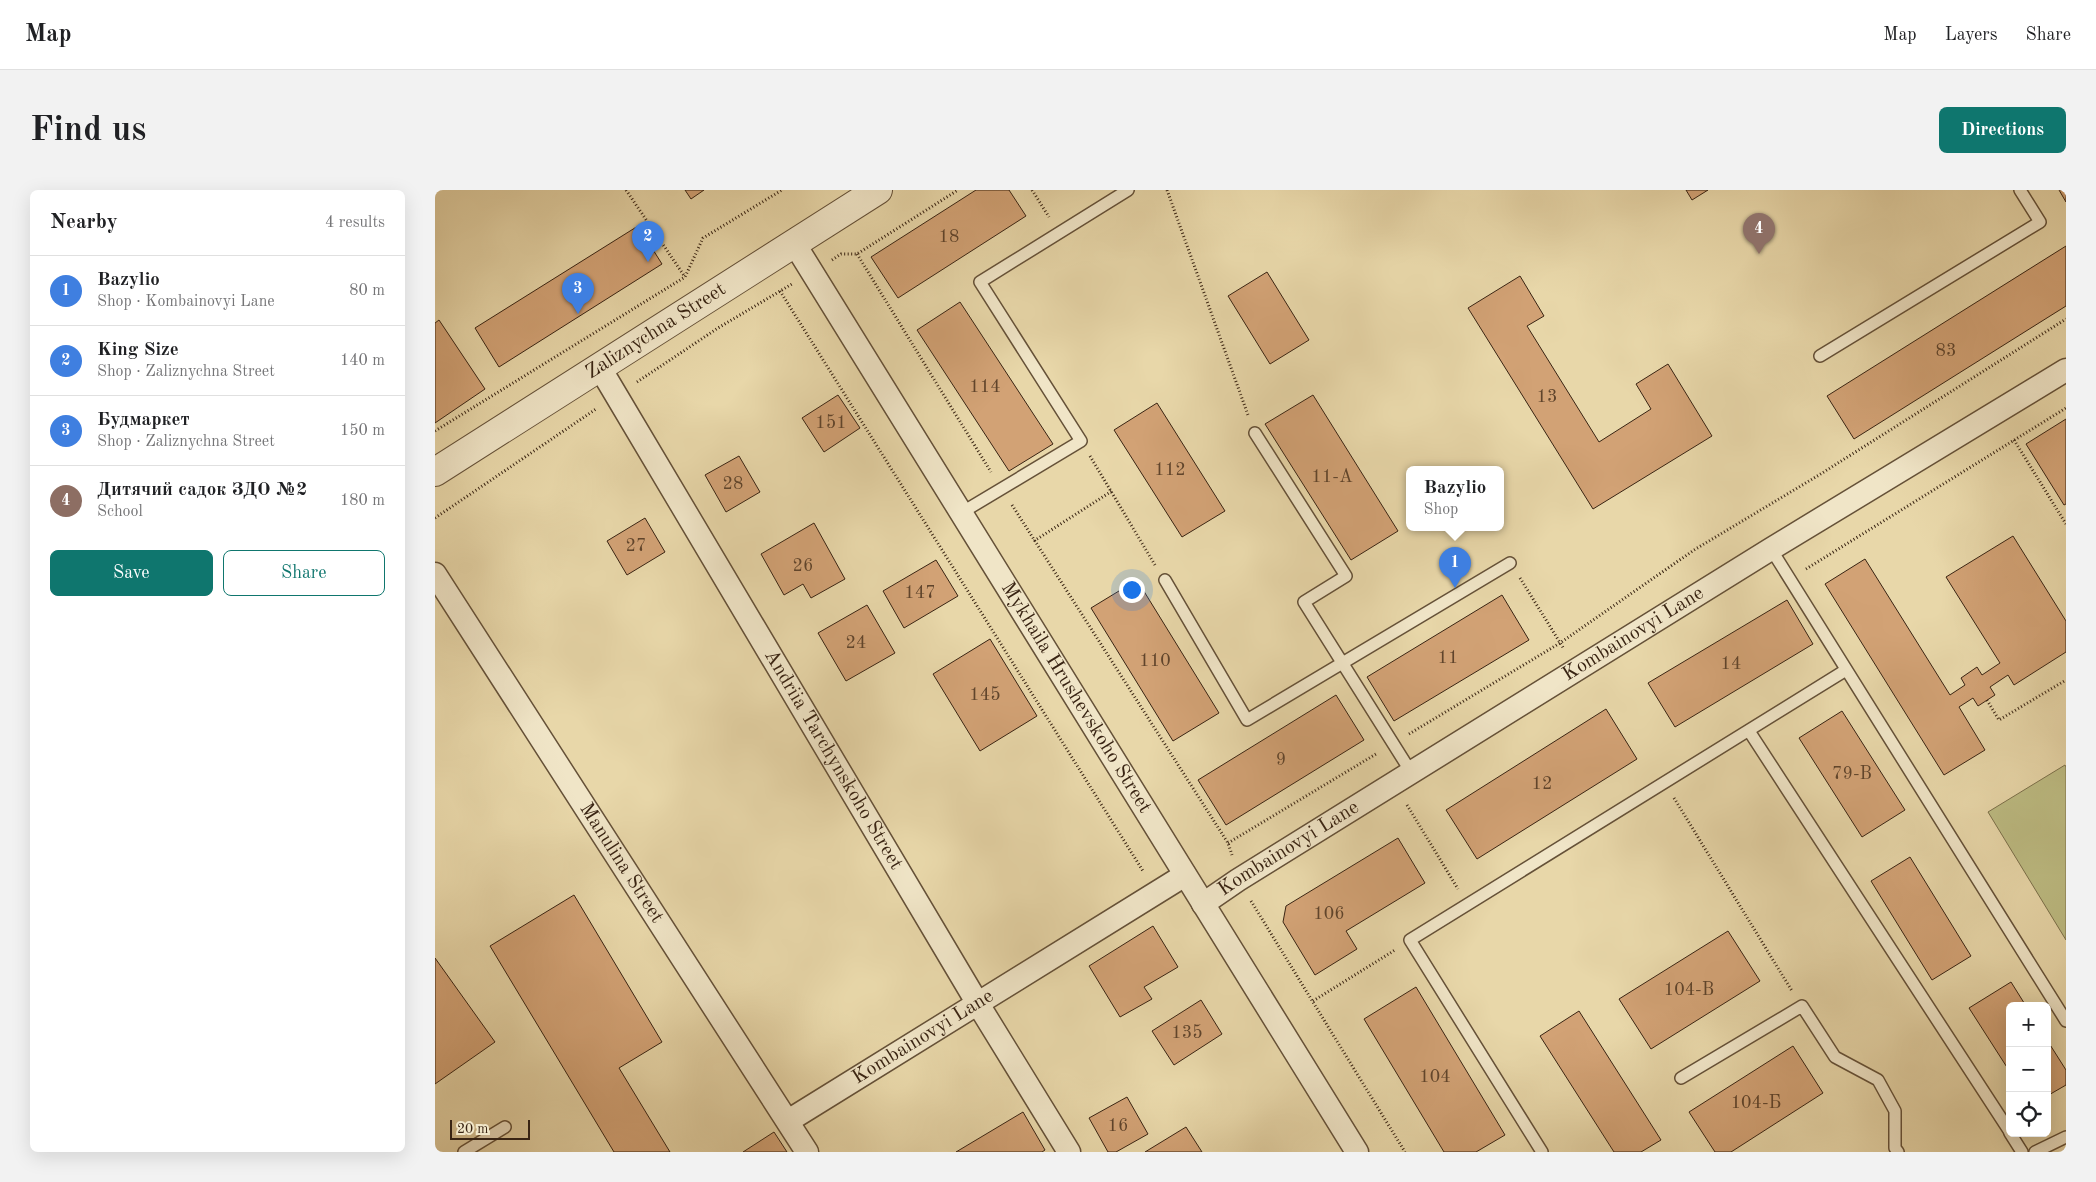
<!DOCTYPE html>
<html lang="en">
<head>
<meta charset="utf-8">
<style>
	body { margin:0; font-family:"Old Standard TT",serif; background:#f2f2f2; color:#202124 }
	.controls { position:absolute; right:15px; bottom:15px; display:grid; overflow:hidden; border-radius:8px; box-shadow:0 5px 20px #0002 }
	.controls button { width:45px; height:45px; display:grid; place-items:center; padding:0; border:0; border-bottom:1px solid #e0e0e0; background:#fff; color:#202124; font:25px sans-serif }
	.scale { position:absolute; left:15px; bottom:12px; width:80px; box-sizing:border-box; padding-left:5px; border:2px solid #392413; border-top:0; font-size:14px; line-height:18px; white-space:nowrap; color:#392413; -webkit-text-stroke:4px #f0e5c7; paint-order:stroke }
	.you { position:absolute; left:696px; top:399px; width:18px; height:18px; margin:-12px; border:4px solid #fff; border-radius:50%; background:#1a73e8; box-shadow:0 0 0 8px #1a73e833 }
	.badge { display:grid; place-items:center; width:32px; height:32px; border-radius:50%; background:#0f766e; color:#fff; font-size:16px; font-weight:700 }
	.pin { position:absolute; translate:-50% -41px; filter:drop-shadow(0 1px 2px #0008) }
	.pin::after { content:''; position:absolute; top:26px; width:18px; height:15px; background:inherit; clip-path:polygon(0 0,100% 0,50% 100%) }
	.popup { position:absolute; left:971px; top:276px; width:98px; height:65px; box-sizing:border-box; display:grid; place-content:center; border-radius:8px; background:#fff; filter:drop-shadow(0 1px 4px #0005); font-size:16px; white-space:nowrap; color:#757577 }
	.popup b { font-size:19px; color:#202124 }
	.popup::after { content:''; position:absolute; left:50%; top:100%; margin-left:-10px; border:10px solid transparent; border-top-color:#fff }
	.list { margin:0; padding:0; list-style:none }
	h2 { display:flex; justify-content:space-between; align-items:center; height:65px; margin:0; padding:0 20px; font-size:21px }
	h2 small { font-size:16px; font-weight:400; color:#757577 }
	.list li { display:grid; grid-template-columns:32px 1fr auto; gap:15px; align-items:center; box-sizing:border-box; height:70px; padding:0 20px; border-top:1px solid #e0e0e0 }
	.list b { display:block; font-size:19px; white-space:nowrap }
	.list p { margin:0; font-size:16px; white-space:nowrap; color:#757577 }
	.list em { font-size:16px; font-style:normal; color:#757577 }
	.actions { display:flex; gap:10px; padding:15px 20px }
	.actions a { flex:1; padding:11px 0; border:1px solid #0f766e; border-radius:8px; text-align:center; font-size:18px; color:#0f766e }
	.actions .main { background:#0f766e; color:#fff }
	.icon { flex:none; width:28px; height:28px; fill:none; stroke:currentColor; stroke-width:2; stroke-linecap:round; stroke-linejoin:round }
	.map { position:relative; flex:none; width:1631px; height:962px; overflow:hidden; border-radius:8px }
	header { display:flex; align-items:center; gap:30px; box-sizing:border-box; height:70px; padding:0 25px; background:#fff; border-bottom:1px solid #e0e0e0 }
	header strong { font-size:24px }
	nav { display:flex; gap:28px; margin-inline-start:auto; font-size:18px }
	.intro { display:flex; align-items:center; justify-content:space-between; box-sizing:border-box; height:120px; padding:0 30px }
	h1 { margin:0; font-size:35px }
	.button { padding:12px 22px; border-radius:8px; background:#0f766e; color:#fff; font-size:18px; font-weight:700 }
	main { display:flex; gap:30px; padding:0 30px }
	aside { flex:1; background:#fff; border-radius:8px; box-shadow:0 5px 20px #0002 }
	.map>svg:first-child { display:block }
	.green { fill:#bdbc83; stroke:#7b704b }
	.building { fill:#d2a275; stroke:#392413 }
	.lines { fill:none; stroke-linecap:round; stroke-linejoin:round }
	.service-casing { stroke:#655138; stroke-width:14 }
	.minor-casing { stroke:#655138; stroke-width:25 }
	.tertiary-casing { stroke:#655138; stroke-width:30 }
	.path { stroke:#392413; stroke-width:3; stroke-dasharray:1 2.5; stroke-linecap:butt }
	.service { stroke:#f0e5c7; stroke-width:11 }
	.minor { stroke:#f0e5c7; stroke-width:22 }
	.tertiary { stroke:#f0e5c7; stroke-width:28 }
	.labels { text-anchor:middle; dominant-baseline:central; stroke-width:4; stroke-linejoin:round; paint-order:stroke }
	.number-label { font-size:18px; fill:#5f442c }
	.street-label { font-size:20px; fill:#392413; stroke:#f0e5c7 }
</style>
</head>
<body>
<header>
<strong>Map</strong>
<nav><a>Map</a><a>Layers</a><a>Share</a></nav>
</header>
<div class="intro"><h1>Find us</h1><a class="button">Directions</a></div>
<main>
<aside>
<h2>Nearby<small>4 results</small></h2>
<ul class="list">
<li><span class="badge" style="background:#3f7fe0">1</span><div><b>Bazylio</b><p>Shop · Kombainovyi Lane</p></div><em>80 m</em></li>
<li><span class="badge" style="background:#3f7fe0">2</span><div><b>King Size</b><p>Shop · Zaliznychna Street</p></div><em>140 m</em></li>
<li><span class="badge" style="background:#3f7fe0">3</span><div><b>Будмаркет</b><p>Shop · Zaliznychna Street</p></div><em>150 m</em></li>
<li><span class="badge" style="background:#8d6e63">4</span><div><b>Дитячий садок ЗДО №2</b><p>School</p></div><em>180 m</em></li>
</ul>
<div class="actions"><a class="main">Save</a><a>Share</a></div>
</aside>
<div class="map">
<svg width="1631" height="962" viewBox="0 0 1631 962">
	<rect width="100%" height="100%" fill="#e8d7a9"/>
	<filter id="stains"><feTurbulence type="fractalNoise" baseFrequency=".004" numOctaves="4"/><feColorMatrix values="0 0 0 0 .2 0 0 0 0 .09 0 0 0 0 .02 0 0 0 .5 -.17"/></filter>
	<radialGradient id="worn" r=".72"><stop offset=".6" stop-color="#630" stop-opacity="0"/><stop offset="1" stop-color="#630" stop-opacity=".3"/></radialGradient>
	<path class="green" d="M 1630,575 L 1631,577 L 1631,750 L 1553,622 Z"/>
	<g class="building">
		<path d="M 250,0 L 269,0 L 256,9 Z"/>
		<path d="M 541,0 L 574,0 L 591,26 L 463,108 L 436,67 Z"/>
		<path d="M 1251,0 L 1273,0 L 1257,10 Z"/>
		<path d="M 1624,0 L 1631,0 L 1631,12 Z"/>
		<path d="M 203,36 L 227,74 L 64,177 L 40,138 Z"/>
		<path d="M 1631,56 L 1631,116 L 1419,249 L 1392,206 Z"/>
		<path d="M 832,82 L 874,150 L 835,174 L 793,106 Z"/>
		<path d="M 1085,86 L 1109,126 L 1092,136 L 1164,252 L 1216,219 L 1201,194 L 1233,174 L 1277,246 L 1158,319 L 1033,118 Z"/>
		<path d="M 525,112 L 618,254 L 574,281 L 482,140 Z"/>
		<path d="M 4,130 L 50,199 L 0,233 L 0,133 Z"/>
		<path d="M 403,205 L 425,238 L 389,262 L 367,228 Z"/>
		<path d="M 878,205 L 963,341 L 916,370 L 830,234 Z"/>
		<path d="M 722,213 L 790,321 L 747,347 L 679,240 Z"/>
		<path d="M 1631,229 L 1631,314 L 1629,315 L 1591,254 Z"/>
		<path d="M 304,266 L 325,302 L 291,322 L 270,285 Z"/>
		<path d="M 210,328 L 230,362 L 192,385 L 172,351 Z"/>
		<path d="M 379,333 L 410,389 L 376,408 L 368,394 L 349,405 L 326,364 Z"/>
		<path d="M 1578,346 L 1631,431 L 1631,462 L 1579,495 L 1573,485 L 1555,497 L 1560,505 L 1543,516 L 1538,508 L 1524,517 L 1550,560 L 1509,585 L 1390,394 L 1430,369 L 1515,505 L 1530,495 L 1526,488 L 1542,477 L 1547,485 L 1565,473 L 1511,387 Z"/>
		<path d="M 501,370 L 523,406 L 469,438 L 448,401 Z"/>
		<path d="M 702,390 L 784,523 L 738,551 L 656,418 Z"/>
		<path d="M 1067,405 L 1094,450 L 959,531 L 932,487 Z"/>
		<path d="M 1352,410 L 1378,454 L 1240,537 L 1213,493 Z"/>
		<path d="M 432,415 L 460,463 L 411,491 L 383,443 Z"/>
		<path d="M 555,449 L 602,526 L 545,561 L 498,484 Z"/>
		<path d="M 901,505 L 929,550 L 791,635 L 763,590 Z"/>
		<path d="M 1171,519 L 1202,569 L 1042,669 L 1011,620 Z"/>
		<path d="M 1407,521 L 1470,620 L 1427,647 L 1364,548 Z"/>
		<path d="M 963,648 L 990,693 L 911,741 L 922,759 L 880,785 L 848,732 L 851,716 Z"/>
		<path d="M 1475,667 L 1536,766 L 1497,790 L 1436,691 Z"/>
		<path d="M 139,705 L 227,852 L 184,878 L 235,962 L 179,962 L 55,756 Z"/>
		<path d="M 718,736 L 743,777 L 709,797 L 717,809 L 685,827 L 654,776 Z"/>
		<path d="M 1293,741 L 1325,791 L 1216,859 L 1184,809 Z"/>
		<path d="M 0,768 L 60,852 L 0,894 Z"/>
		<path d="M 1576,792 L 1591,816 L 1575,816 L 1575,882 L 1534,818 Z"/>
		<path d="M 981,797 L 1070,945 L 1041,962 L 1009,962 L 929,829 Z"/>
		<path d="M 766,810 L 787,844 L 739,875 L 717,841 Z"/>
		<path d="M 1144,821 L 1226,950 L 1206,962 L 1179,962 L 1105,846 Z"/>
		<path d="M 1612,850 L 1631,880 L 1631,895 L 1612,906 Z"/>
		<path d="M 1358,856 L 1388,903 L 1296,962 L 1280,962 L 1254,922 Z"/>
		<path d="M 692,907 L 713,944 L 681,962 L 673,962 L 654,928 Z"/>
		<path d="M 588,922 L 610,960 L 607,962 L 521,962 Z"/>
		<path d="M 751,937 L 767,962 L 710,962 Z"/>
		<path d="M 339,942 L 352,962 L 308,962 Z"/>
	</g>
	<g class="lines">
		<defs>
			<g id="service">
				<path d="M 1385,166 L 1605,32 L 1585,0"/>
				<path d="M 820,243 L 911,386 L 869,412 L 976,582"/>
				<path d="M 526,323 L 646,251 L 545,92 L 693,0"/>
				<path d="M 1336,359 L 1631,831"/>
				<path d="M 730,390 L 812,530 L 1075,373"/>
				<path d="M 1314,541 L 1575,942"/>
				<path d="M 1246,888 L 1367,816 L 1400,867 L 1443,890 L 1460,921 L 1460,958 L 1463,962"/>
				<path d="M 1575,943 L 1587,962"/>
				<path d="M 29,962 L 70,937"/>
				<path d="M 1107,962 L 975,750 L 1411,480"/>
				<path d="M 1600,962 L 1631,947"/>
			</g>
			<g id="minor">
				<path id="s1" d="M 359,53 L 922,962"/>
				<path id="s2" d="M 165,178 L 543,814 L 634,962"/>
				<path id="s3" d="M 0,384 L 372,962"/>
				<path id="s4" d="M 768,714 L 803,690 L 1336,359 L 1631,180"/>
				<path id="s5" d="M 353,931 L 750,685"/>
			</g>
			<g id="tertiary">
				<path id="s6" d="M 0,282 L 443,0"/>
			</g>
		</defs>
		<use href="#service" class="service-casing"/>
		<use href="#minor" class="minor-casing"/>
		<use href="#tertiary" class="tertiary-casing"/>
		<g class="path">
			<path d="M 191,0 L 250,87"/>
			<path d="M 597,0 L 614,27"/>
			<path d="M 732,0 L 813,225"/>
			<path d="M 422,64 L 556,282"/>
			<path d="M 397,70 L 406,64 L 422,64 L 523,0"/>
			<path d="M 345,101 L 708,681"/>
			<path d="M 202,192 L 283,138 L 357,94"/>
			<path d="M 0,241 L 250,87 L 268,48 L 347,0"/>
			<path d="M 1579,250 L 1631,334"/>
			<path d="M 655,266 L 720,375"/>
			<path d="M 577,315 L 793,653 L 797,665"/>
			<path d="M 0,328 L 161,219"/>
			<path d="M 599,351 L 677,301"/>
			<path d="M 1371,379 L 1631,218"/>
			<path d="M 1085,388 L 1129,459"/>
			<path d="M 1552,510 L 1564,530 L 1631,490"/>
			<path d="M 974,544 L 1125,453 L 1259,360 L 1384,285 L 1631,129"/>
			<path d="M 1239,608 L 1357,801"/>
			<path d="M 972,615 L 1023,699"/>
			<path d="M 793,653 L 941,564"/>
			<path d="M 816,711 L 970,962"/>
			<path d="M 878,811 L 960,760"/>
		</g>
		<use href="#service" class="service"/>
		<use href="#minor" class="minor"/>
		<use href="#tertiary" class="tertiary"/>
	</g>
	<g class="labels">
		<g class="number-label">
			<text x="514" y="47">18</text>
			<text x="1511" y="161">83</text>
			<text x="550" y="197">114</text>
			<text x="1112" y="207">13</text>
			<text x="396" y="233">151</text>
			<text x="735" y="280">112</text>
			<text x="897" y="287">11-А</text>
			<text x="298" y="294">28</text>
			<text x="201" y="356">27</text>
			<text x="368" y="376">26</text>
			<text x="485" y="403">147</text>
			<text x="421" y="453">24</text>
			<text x="1013" y="468">11</text>
			<text x="720" y="471">110</text>
			<text x="1296" y="474">14</text>
			<text x="550" y="505">145</text>
			<text x="846" y="570">9</text>
			<text x="1417" y="584">79-В</text>
			<text x="1107" y="594">12</text>
			<text x="894" y="724">106</text>
			<text x="1254" y="800">104-В</text>
			<text x="752" y="843">135</text>
			<text x="1000" y="887">104</text>
			<text x="1321" y="913">104-Б</text>
			<text x="683" y="936">16</text>
		</g>
		<g class="street-label">
			<text stroke="none"><textPath href="#s6" startOffset="262">Zaliznychna Street</textPath></text>
			<text stroke="none"><textPath href="#s4" startOffset="508">Kombainovyi Lane</textPath></text>
			<text stroke="none"><textPath href="#s1" startOffset="535">Mykhaila Hrushevskoho Street</textPath></text>
			<text stroke="none"><textPath href="#s2" startOffset="456">Andriia Tarchynskoho Street</textPath></text>
			<text stroke="none"><textPath href="#s4" startOffset="102">Kombainovyi Lane</textPath></text>
			<text stroke="none"><textPath href="#s3" startOffset="344">Manulina Street</textPath></text>
			<text stroke="none"><textPath href="#s5" startOffset="159">Kombainovyi Lane</textPath></text>
		</g>
	</g>
	<rect width="100%" height="100%" filter="url(#stains)"/>
	<rect width="100%" height="100%" fill="url(#worn)"/>
</svg>
<div class="controls">
<button>+</button>
<button>−</button>
<button><svg class="icon" aria-label="locate" viewBox="0 0 24 24"><circle cx="12" cy="12" r="6"/><path d="M12 2v4M12 18v4M2 12h4M18 12h4"/></svg></button>
</div>
<div class="scale">20 m</div>
<div class="you"></div>
<div class="pin badge" style="left:1020px;top:398px;background:#3f7fe0">1</div>
<div class="popup"><b>Bazylio</b>Shop</div>
<div class="pin badge" style="left:213px;top:72px;background:#3f7fe0">2</div>
<div class="pin badge" style="left:143px;top:124px;background:#3f7fe0">3</div>
<div class="pin badge" style="left:1324px;top:64px;background:#8d6e63">4</div>
</div>
</main>
</body>
</html>
